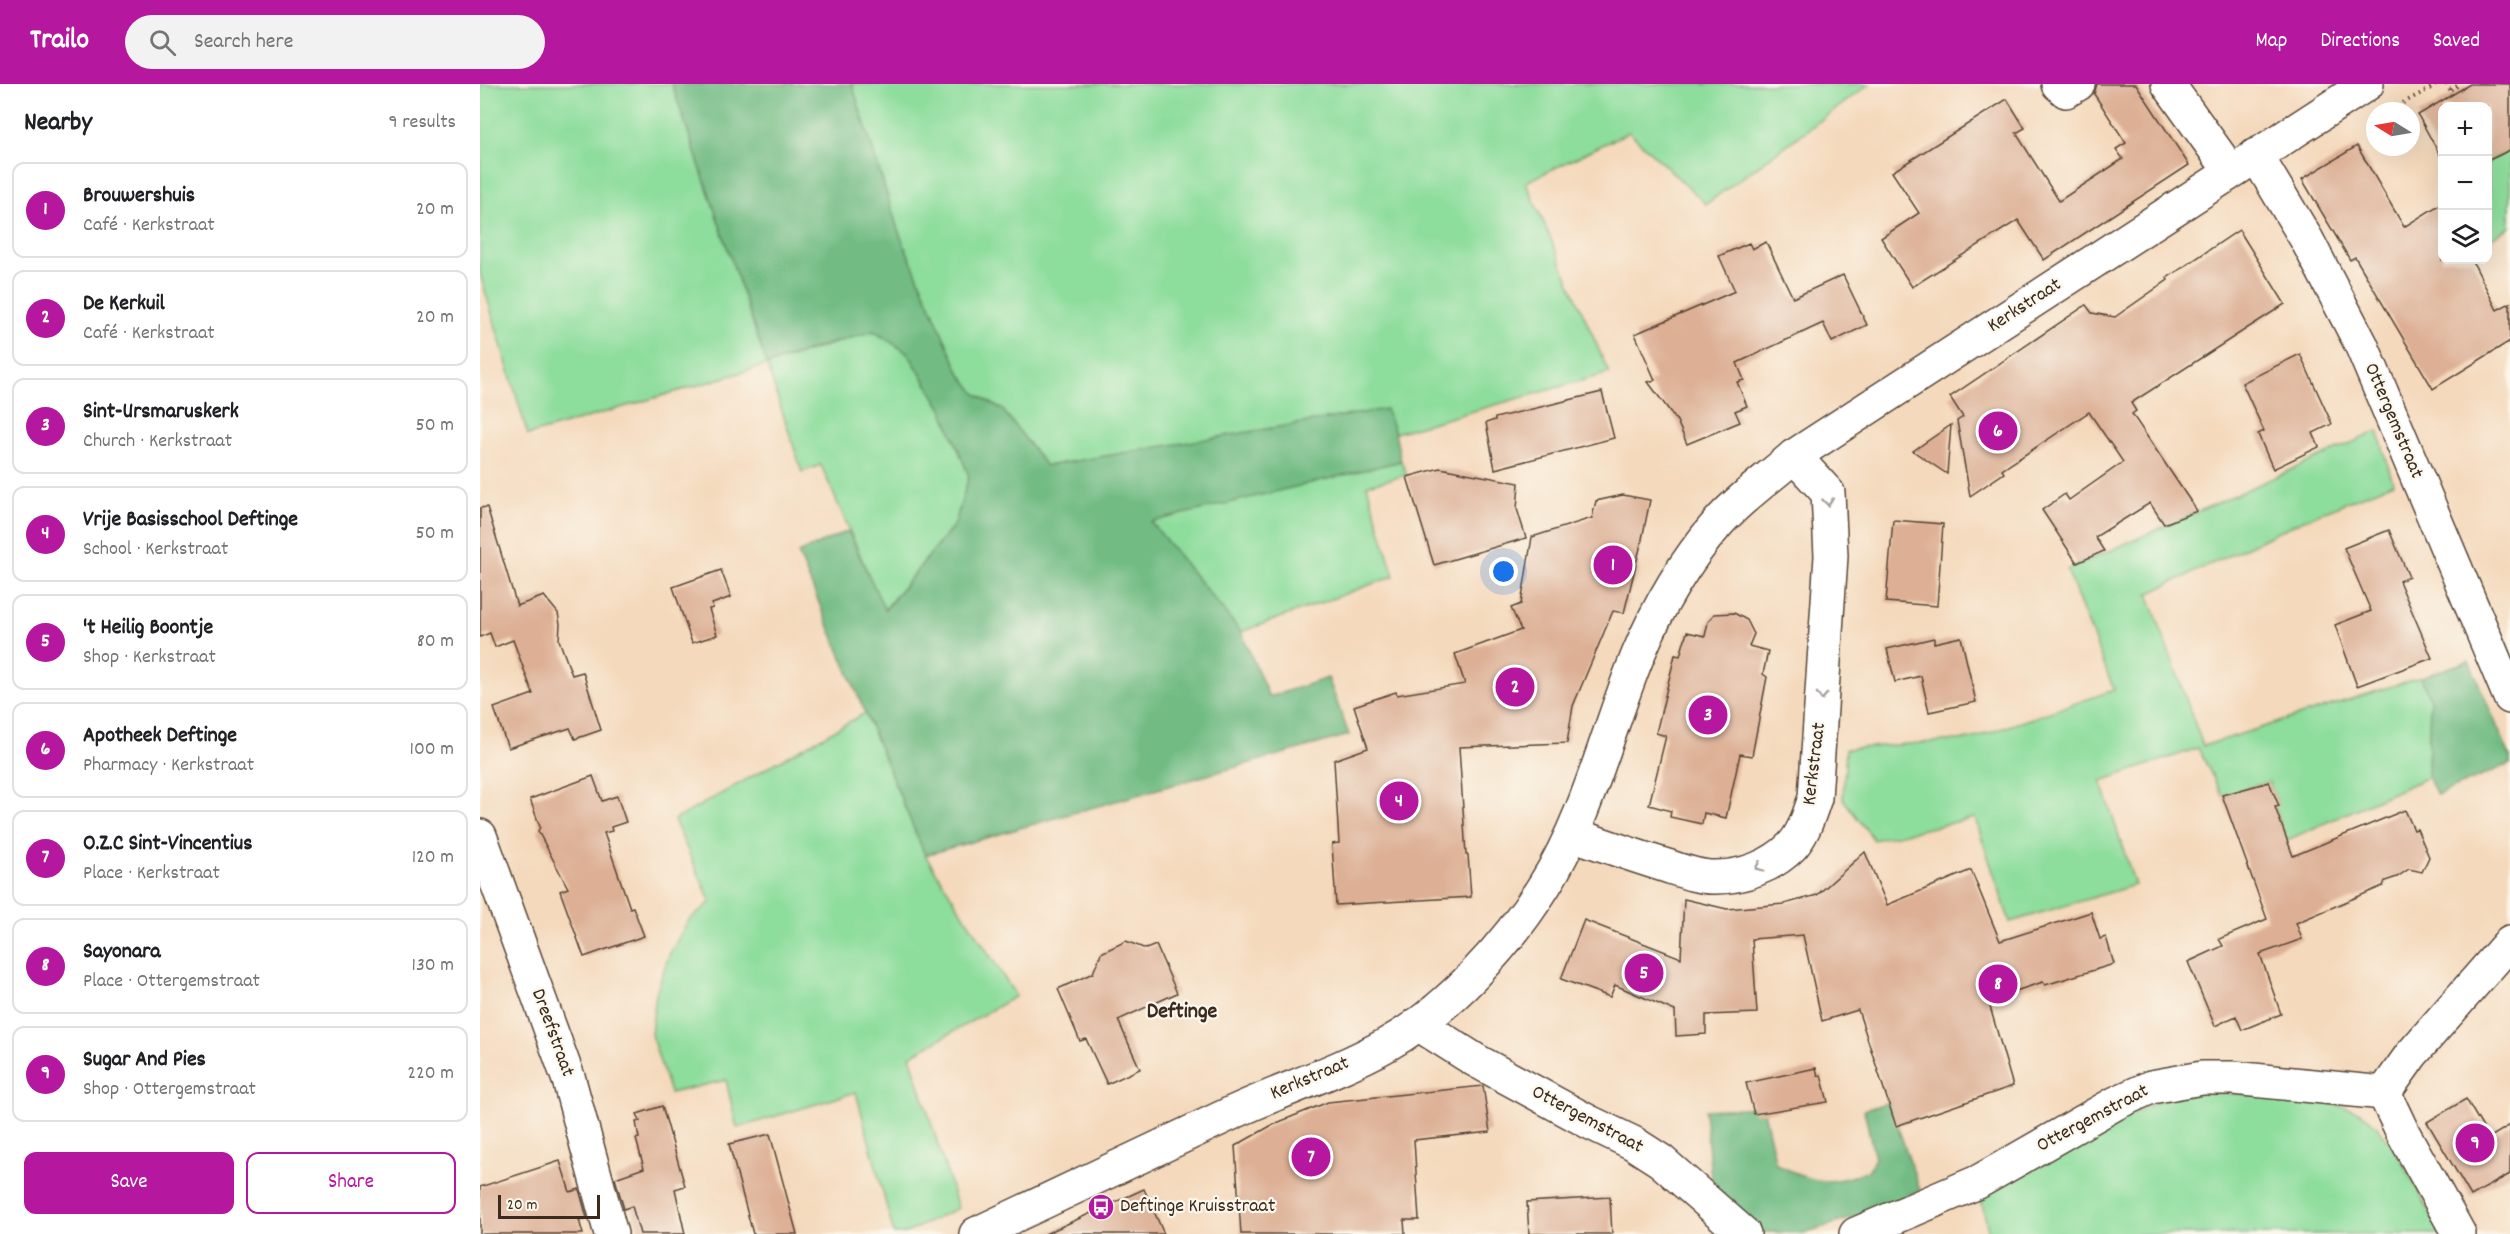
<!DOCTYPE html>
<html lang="en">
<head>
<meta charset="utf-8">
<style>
	body { margin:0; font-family:Dekko,sans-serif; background:#f2f2f2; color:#202124 }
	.controls { position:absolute; right:18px; top:18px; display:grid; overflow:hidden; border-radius:12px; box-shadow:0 6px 24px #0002 }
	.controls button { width:54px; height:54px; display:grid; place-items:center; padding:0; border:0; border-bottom:2px solid #e0e0e0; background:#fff; color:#202124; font:30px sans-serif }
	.compass { position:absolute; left:1886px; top:18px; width:54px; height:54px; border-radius:50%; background:#fff; box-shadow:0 6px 24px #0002; rotate:281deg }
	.scale { position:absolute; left:18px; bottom:15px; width:102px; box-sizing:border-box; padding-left:6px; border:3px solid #3b2a1e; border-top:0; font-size:16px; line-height:21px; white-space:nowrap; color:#3b2a1e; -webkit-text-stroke:4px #fbf7ec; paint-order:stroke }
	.you { position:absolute; left:1024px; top:488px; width:21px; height:21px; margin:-15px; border:4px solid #fff; border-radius:50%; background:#1a73e8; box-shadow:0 0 0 9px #1a73e833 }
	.badge { display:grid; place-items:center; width:39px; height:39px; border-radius:50%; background:#b5179e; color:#fff; font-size:20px; font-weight:700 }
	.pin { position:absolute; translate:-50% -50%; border:3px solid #fff; box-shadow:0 2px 6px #0006 }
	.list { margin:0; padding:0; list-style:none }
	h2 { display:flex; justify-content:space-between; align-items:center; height:78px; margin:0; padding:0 24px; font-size:26px }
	h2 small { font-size:20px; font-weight:400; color:#757577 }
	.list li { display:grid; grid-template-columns:39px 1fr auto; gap:18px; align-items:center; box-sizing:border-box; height:96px; margin:0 12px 12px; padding:0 12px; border:2px solid #e0e0e0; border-radius:12px }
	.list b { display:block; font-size:22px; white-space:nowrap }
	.list p { margin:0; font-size:20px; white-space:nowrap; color:#757577 }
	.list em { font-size:20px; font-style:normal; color:#757577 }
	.actions { display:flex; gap:12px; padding:18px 24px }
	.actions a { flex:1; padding:14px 0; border:2px solid #b5179e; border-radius:12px; text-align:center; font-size:21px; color:#b5179e }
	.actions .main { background:#b5179e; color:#fff }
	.icon { flex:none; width:33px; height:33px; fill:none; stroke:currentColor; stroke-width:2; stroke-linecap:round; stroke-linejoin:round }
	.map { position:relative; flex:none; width:2030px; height:1150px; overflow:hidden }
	header { display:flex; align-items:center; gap:36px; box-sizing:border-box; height:84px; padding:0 30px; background:#b5179e; color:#fff }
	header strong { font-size:28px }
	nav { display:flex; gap:33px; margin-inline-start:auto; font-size:21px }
	.search { width:420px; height:54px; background:#f2f2f2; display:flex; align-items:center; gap:15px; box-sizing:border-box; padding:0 21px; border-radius:33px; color:#757577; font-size:22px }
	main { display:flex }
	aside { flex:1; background:#fff }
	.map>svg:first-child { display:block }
	.green { fill:#8ddd9c; stroke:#64845d; stroke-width:1.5 }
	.forest { fill:#72bc84; stroke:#567351; stroke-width:1.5 }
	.building { fill:#ddb095 }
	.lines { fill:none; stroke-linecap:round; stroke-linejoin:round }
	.minor-casing { stroke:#574436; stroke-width:36 }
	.path { stroke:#574436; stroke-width:4; stroke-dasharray:1.5 4.5; stroke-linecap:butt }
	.minor { stroke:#fff; stroke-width:33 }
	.oneway { stroke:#a79f9a }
	.labels { text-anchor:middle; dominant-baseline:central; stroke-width:4.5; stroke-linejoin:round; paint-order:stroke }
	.street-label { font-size:20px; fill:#3b2a1e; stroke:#fbf7ec }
	.poi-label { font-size:20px; fill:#3b2a1e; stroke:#fbf7ec; text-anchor:start }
	.quarter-label { font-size:22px; font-weight:bold; fill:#3b2a1e; stroke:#fbf7ec }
</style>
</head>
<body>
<header>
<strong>Trailo</strong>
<div class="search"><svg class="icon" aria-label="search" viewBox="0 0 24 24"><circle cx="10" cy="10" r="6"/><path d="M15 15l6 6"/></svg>Search here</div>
<nav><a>Map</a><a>Directions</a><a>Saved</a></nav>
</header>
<main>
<aside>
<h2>Nearby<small>9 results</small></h2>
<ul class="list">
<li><span class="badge">1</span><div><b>Brouwershuis</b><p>Café · Kerkstraat</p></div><em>20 m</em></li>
<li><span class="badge">2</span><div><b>De Kerkuil</b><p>Café · Kerkstraat</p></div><em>20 m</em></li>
<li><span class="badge">3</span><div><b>Sint-Ursmaruskerk</b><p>Church · Kerkstraat</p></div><em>50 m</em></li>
<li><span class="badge">4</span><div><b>Vrije Basisschool Deftinge</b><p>School · Kerkstraat</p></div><em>50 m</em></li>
<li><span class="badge">5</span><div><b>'t Heilig Boontje</b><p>Shop · Kerkstraat</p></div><em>80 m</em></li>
<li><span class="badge">6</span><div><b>Apotheek Deftinge</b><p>Pharmacy · Kerkstraat</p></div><em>100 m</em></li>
<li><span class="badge">7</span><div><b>O.Z.C Sint-Vincentius</b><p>Place · Kerkstraat</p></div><em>120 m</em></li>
<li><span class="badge">8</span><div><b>Sayonara</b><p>Place · Ottergemstraat</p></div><em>130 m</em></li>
<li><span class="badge">9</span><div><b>Sugar And Pies</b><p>Shop · Ottergemstraat</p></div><em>220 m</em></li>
</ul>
<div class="actions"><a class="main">Save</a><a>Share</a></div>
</aside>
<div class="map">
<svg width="2030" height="1150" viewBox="0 0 2030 1150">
	<rect width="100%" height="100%" fill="#fbf7ec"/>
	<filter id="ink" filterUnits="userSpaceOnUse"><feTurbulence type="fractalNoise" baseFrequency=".0167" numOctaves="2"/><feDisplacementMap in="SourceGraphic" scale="12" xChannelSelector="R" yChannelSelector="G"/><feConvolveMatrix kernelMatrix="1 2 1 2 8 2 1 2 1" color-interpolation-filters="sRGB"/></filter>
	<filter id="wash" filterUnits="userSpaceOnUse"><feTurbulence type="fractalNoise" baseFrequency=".008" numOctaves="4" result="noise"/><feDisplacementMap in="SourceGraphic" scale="24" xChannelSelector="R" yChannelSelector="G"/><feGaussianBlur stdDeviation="1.35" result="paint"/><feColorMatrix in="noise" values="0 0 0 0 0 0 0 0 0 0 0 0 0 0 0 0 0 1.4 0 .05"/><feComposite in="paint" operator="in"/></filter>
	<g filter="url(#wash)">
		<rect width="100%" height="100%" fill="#f4d9bc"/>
		<g class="green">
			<path d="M 0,0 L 192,0 L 287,281 L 393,247 L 428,269 L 462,325 L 489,392 L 475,440 L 404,526 L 341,381 L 322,388 L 287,281 L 48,351 L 0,190 Z"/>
			<path d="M 372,0 L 1390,0 L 1226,120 L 1149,48 L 1046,98 L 1129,289 L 915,349 L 905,325 L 566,382 L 523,326 L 496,310 L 479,288 L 419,149 Z"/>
			<path d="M 2030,66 L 2030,143 L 2008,156 L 2008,77 Z"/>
			<path d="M 1898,347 L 1913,399 L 1819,438 L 1668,510 L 1723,662 L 1941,593 L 1950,616 L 1948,693 L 1807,756 L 1795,723 L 1798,721 L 1789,698 L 1742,711 L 1718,664 L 1621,697 L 1655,801 L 1530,838 L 1495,734 L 1394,756 L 1363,715 L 1366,665 L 1491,655 L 1634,606 L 1587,486 Z"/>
			<path d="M 921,377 L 927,391 L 887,401 L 914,492 L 761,548 L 670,437 Z"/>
			<path d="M 385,629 L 445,771 L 536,912 L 430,972 L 478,1124 L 424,1150 L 414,1150 L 376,1008 L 257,1044 L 246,996 L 190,1009 L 171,950 L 176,910 L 189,871 L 209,836 L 231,818 L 194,736 Z"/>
			<path d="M 1723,1008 C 1762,1011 1860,1011 1888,1034 C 1914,1054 1945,1120 1961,1150 L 1509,1150 L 1500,1110 L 1575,1066 L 1687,1013 Z"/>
		</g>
		<g class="forest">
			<path d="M 192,0 L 372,0 L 419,149 L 479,288 L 496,310 L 523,326 L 566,382 L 906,325 L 915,349 L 921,377 L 671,438 L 761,548 L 789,613 L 848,594 L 869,651 L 445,771 L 318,469 L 368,447 L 405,526 L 475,440 L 489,392 L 462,325 L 428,269 L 394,247 L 332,265 L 287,281 Z"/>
			<path d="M 1989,577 L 2030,673 L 2030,680 L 1957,711 L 1948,693 L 1950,616 L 1941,593 Z"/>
			<path d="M 1409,1018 L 1440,1106 L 1391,1128 L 1324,1149 L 1284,1148 L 1251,1124 L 1231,1094 L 1225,1026 L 1283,1023 L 1296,1080 C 1336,1099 1345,1103 1388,1087 L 1395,1074 L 1384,1026 Z"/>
		</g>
		<g id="blocks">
			<g class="building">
				<path d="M 1617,0 L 1656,0 L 1709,81 L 1564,176 L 1538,136 L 1432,203 L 1401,154 L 1439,129 L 1412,88 L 1527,15 L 1545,44 L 1536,49 L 1579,117 L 1643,75 L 1636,65 L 1646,59 L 1614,10 Z"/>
				<path d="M 1990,0 L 2030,0 L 2030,66 L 2007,77 L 2007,22 L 1962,22 L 1962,75 L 1938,31 Z"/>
				<path d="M 1877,62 L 1924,143 L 1962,119 L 1962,176 L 1992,176 L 2017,226 L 2030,219 L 2030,257 L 1953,305 L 1875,173 L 1870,176 L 1822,95 Z"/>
				<path d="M 1759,146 L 1805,220 L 1651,319 L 1656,327 L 1652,330 L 1717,427 L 1684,440 L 1670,419 L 1615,453 L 1624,467 L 1597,479 L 1562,426 L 1585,410 L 1589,416 L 1643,378 L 1609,328 L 1522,386 L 1524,389 L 1490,412 L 1477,337 L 1483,333 L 1470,313 L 1606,221 L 1612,229 L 1635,233 L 1688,196 L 1687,194 Z"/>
				<path d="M 1286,158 L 1313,214 L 1363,191 L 1387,241 L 1352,258 L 1343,239 L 1257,279 L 1264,296 L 1257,298 L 1267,322 L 1255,327 L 1260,338 L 1207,360 L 1197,337 L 1168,298 L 1175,296 L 1155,250 L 1255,207 L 1239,172 L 1269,159 L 1272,165 Z"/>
				<path d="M 1820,270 L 1852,340 L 1833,349 L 1839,363 L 1793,385 L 1778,350 L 1784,347 L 1762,299 Z"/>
				<path d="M 1122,308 L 1134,354 L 1015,385 L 1006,339 L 1015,336 L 1015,334 Z"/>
				<path d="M 1471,341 L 1467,390 L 1433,367 Z"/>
				<path d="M 960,384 L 1039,399 L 1037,425 L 1046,454 L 954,481 L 927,393 Z"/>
				<path d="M 1143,411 L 1170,416 L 1161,460 L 1144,529 L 1133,527 L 1093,622 L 1087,659 L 979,663 L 986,771 L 988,771 L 991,813 L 856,821 L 852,760 L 859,759 L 854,676 L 888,664 L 874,622 L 916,608 L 917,611 L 985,600 L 975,570 L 1041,546 L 1031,524 L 1041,520 L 1052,453 L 1112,434 L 1116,417 Z"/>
				<path d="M 7,423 L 37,522 L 64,512 L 78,529 L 80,540 L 79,556 L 92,591 L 103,588 L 121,646 L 95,655 L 90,644 L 28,664 L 14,624 L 53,610 L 33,556 L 15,563 L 10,549 L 0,553 L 0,424 Z"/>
				<path d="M 1413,436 L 1463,440 L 1457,522 L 1406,518 Z"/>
				<path d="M 1909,446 L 1929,493 L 1919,497 L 1952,574 L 1877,602 L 1855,541 L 1891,527 L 1864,464 Z"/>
				<path d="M 241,486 L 251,513 L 232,520 L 233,524 L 229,525 L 237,551 L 212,559 L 193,503 Z"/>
				<path d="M 1254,529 L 1267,536 L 1274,550 L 1269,562 L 1288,567 L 1283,590 L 1287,593 L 1272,672 L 1260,670 L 1246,734 L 1224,729 L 1222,740 L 1190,733 L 1191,727 L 1169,721 L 1186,652 L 1176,649 L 1195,571 L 1200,572 L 1207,548 L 1225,552 L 1228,538 L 1234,530 Z"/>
				<path d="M 1481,553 L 1496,618 L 1449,628 L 1441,592 L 1415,598 L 1407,565 L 1454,554 L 1454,559 Z"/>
				<path d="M 113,692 L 122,717 L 137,712 L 146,738 L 131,743 L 132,747 L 124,749 L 150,824 L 153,823 L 164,852 L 104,873 L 80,807 L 88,804 L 58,747 L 60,743 L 50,715 Z"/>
				<path d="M 1789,698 L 1799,722 L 1795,723 L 1813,772 L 1925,726 L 1934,746 L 1937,745 L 1949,773 L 1942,788 L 1929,785 L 1917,793 L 1905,797 L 1903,802 L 1816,839 L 1822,855 L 1780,870 L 1801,930 L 1762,946 L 1756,932 L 1735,942 L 1708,878 L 1743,862 L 1739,855 L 1787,835 L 1742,711 Z"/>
				<path d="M 1385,768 L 1407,821 L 1491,786 L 1520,857 L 1611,828 L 1620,855 L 1626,853 L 1634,880 L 1565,901 L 1563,898 L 1508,916 L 1533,1002 L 1416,1042 L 1378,926 L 1342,937 L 1323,851 L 1272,855 L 1277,929 L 1226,931 L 1226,950 L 1196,952 L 1195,927 L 1135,901 L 1130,913 L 1081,895 L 1104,836 L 1201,874 L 1204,815 L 1247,825 L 1304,820 L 1337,811 Z"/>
				<path d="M 646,857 L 666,865 L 676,861 L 697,909 L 638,936 L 660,985 L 627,1000 L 606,955 L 600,957 L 578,905 L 613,889 L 621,869 Z"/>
				<path d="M 1336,984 L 1338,992 L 1341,991 L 1348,1018 L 1274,1030 L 1266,999 Z"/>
				<path d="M 1003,1002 L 1010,1048 L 934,1056 L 939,1136 L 924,1136 L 925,1150 L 761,1150 L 755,1062 L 794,1040 L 848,1018 Z"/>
				<path d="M 1986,1015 L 2009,1054 L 2030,1041 L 2030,1090 L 1991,1112 L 1947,1038 Z"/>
				<path d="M 182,1022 L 205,1102 L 195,1105 L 205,1150 L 160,1150 L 152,1122 L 144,1125 L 135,1094 L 164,1084 L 156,1055 L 159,1054 L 156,1038 L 160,1037 L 157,1030 Z"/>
				<path d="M 290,1050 L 317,1150 L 273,1150 L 249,1060 Z"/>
				<path d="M 80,1077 L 90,1108 L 99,1105 L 107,1134 L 99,1136 L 103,1150 L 0,1150 L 0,1103 Z"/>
				<path d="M 664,1105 L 684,1150 L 565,1150 Z"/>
				<path d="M 1130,1113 L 1132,1150 L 1049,1150 L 1047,1118 Z"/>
			</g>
		</g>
	</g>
	<g filter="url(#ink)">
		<use href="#blocks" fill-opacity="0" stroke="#574436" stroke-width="1.5"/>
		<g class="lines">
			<defs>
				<g id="minor">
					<path d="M 1578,0 L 1586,7 L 1598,0"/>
					<path d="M 1688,0 L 1751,88"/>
					<path d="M 1776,71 L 1827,156 L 1881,260 L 2030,613"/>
					<path d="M 1092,750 C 1123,761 1155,772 1187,782 C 1202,787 1220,794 1236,793 C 1263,793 1292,782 1311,763 C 1324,750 1329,730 1335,714 L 1351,472 L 1348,409 L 1314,372"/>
					<path d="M 0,752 L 89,996 L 131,1150"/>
					<path d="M 938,940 L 995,976 L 1109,1038 L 1153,1059 L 1181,1077 L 1264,1150"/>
					<path d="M 1904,1009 L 1931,971 L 2030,858"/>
					<path d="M 1904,1009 L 1922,1047 L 1979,1150"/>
					<path d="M 496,1150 C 582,1109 668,1069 754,1028 C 804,1005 858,988 906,961 C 967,927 1028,860 1064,802 C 1108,732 1127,647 1158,571 C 1177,525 1205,477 1238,439 C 1260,414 1289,394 1314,372 L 1887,0"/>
					<path d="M 1376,1150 L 1498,1098 L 1636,1019 L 1671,1003 L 1722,994 L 1753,994 L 1904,1009"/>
				</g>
			</defs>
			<use href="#minor" class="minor-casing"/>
			<g class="path">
				<path d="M 1966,0 L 1970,6"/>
				<path d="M 1972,11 L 1970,6 L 1981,0"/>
				<path d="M 1923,19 L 1958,0"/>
			</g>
			<use href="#minor" class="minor"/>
		</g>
		<defs><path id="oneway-chevron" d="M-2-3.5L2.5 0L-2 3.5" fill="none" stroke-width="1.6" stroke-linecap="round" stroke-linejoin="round" transform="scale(1.5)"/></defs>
		<g class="oneway">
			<use href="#oneway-chevron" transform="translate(1348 418) rotate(84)"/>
			<use href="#oneway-chevron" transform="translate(1342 612) rotate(93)"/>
			<use href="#oneway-chevron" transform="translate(1279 783) rotate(156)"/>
		</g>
	</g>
	<defs>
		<symbol id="bus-disc" viewBox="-11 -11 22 22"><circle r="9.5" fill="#b5179e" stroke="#fbf7ec"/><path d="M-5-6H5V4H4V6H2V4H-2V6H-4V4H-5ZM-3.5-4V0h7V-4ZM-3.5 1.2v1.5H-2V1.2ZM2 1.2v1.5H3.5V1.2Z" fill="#fff"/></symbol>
	</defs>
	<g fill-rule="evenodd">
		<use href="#bus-disc" x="606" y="1108" width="30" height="30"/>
	</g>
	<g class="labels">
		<g class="street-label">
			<text transform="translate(1545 222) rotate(-33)">Kerkstraat</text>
			<text transform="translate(1913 337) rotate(67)">Ottergemstraat</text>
			<text transform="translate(1335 680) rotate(-83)">Kerkstraat</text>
			<text transform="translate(72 949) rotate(70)">Dreefstraat</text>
			<text transform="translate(830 995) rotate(-23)">Kerkstraat</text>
			<text transform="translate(1613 1035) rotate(-28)">Ottergemstraat</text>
			<text transform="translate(1107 1036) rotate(28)">Ottergemstraat</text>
		</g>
		<g class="poi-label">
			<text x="640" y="1123">Deftinge Kruisstraat</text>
		</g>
		<g class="quarter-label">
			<text x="702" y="928">Deftinge</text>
		</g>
	</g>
</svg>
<div class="controls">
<button>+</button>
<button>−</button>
<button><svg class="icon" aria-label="layers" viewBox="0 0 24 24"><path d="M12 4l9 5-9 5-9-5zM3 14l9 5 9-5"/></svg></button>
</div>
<svg class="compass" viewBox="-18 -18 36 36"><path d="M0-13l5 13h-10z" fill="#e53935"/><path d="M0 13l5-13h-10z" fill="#757577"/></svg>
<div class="scale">20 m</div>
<div class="you"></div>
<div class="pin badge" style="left:1133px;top:481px">1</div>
<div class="pin badge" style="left:1035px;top:603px">2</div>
<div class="pin badge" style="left:1228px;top:631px">3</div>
<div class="pin badge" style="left:919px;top:717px">4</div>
<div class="pin badge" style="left:1164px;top:889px">5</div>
<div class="pin badge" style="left:1518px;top:347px">6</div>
<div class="pin badge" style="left:831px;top:1073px">7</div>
<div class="pin badge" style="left:1518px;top:900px">8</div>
<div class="pin badge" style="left:1995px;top:1059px">9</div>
</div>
</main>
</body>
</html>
